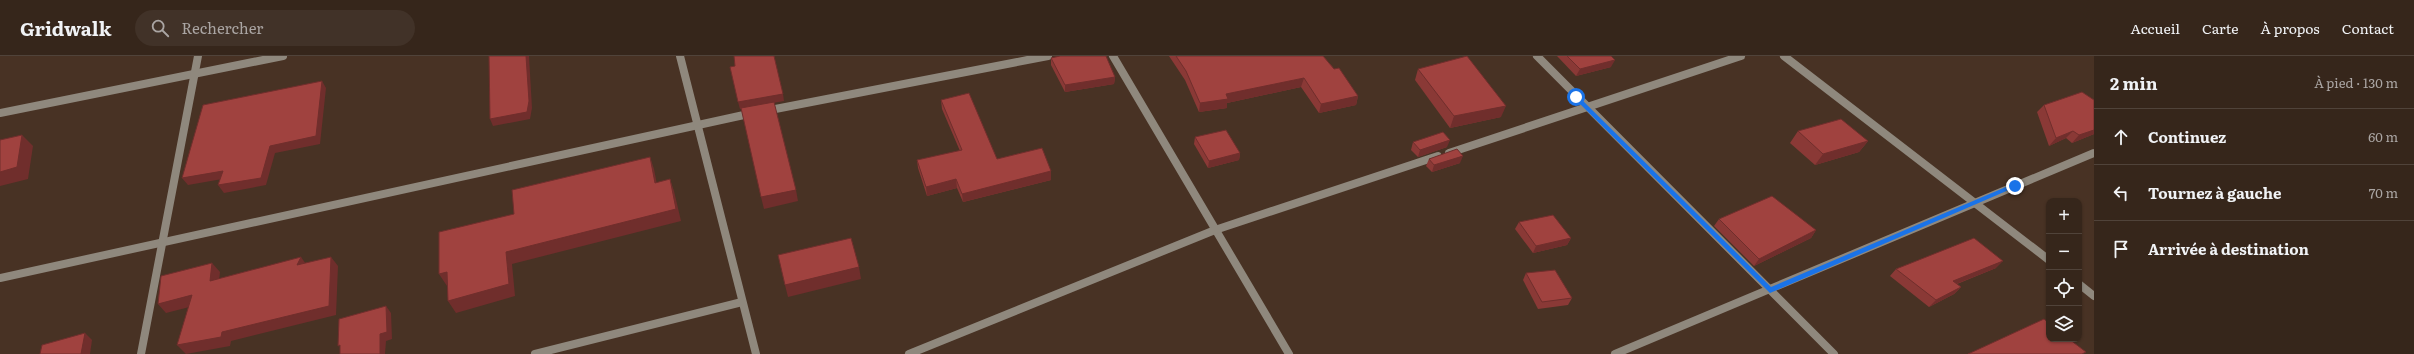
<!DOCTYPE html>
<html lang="fr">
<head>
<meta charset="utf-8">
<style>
	body { margin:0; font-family:Literata,serif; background:#413228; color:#f1f3f6 }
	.controls { position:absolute; right:12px; bottom:12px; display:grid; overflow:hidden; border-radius:8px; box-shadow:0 1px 3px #0004 }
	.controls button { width:36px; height:36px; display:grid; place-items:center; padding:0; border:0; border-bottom:1px solid #50433a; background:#36261b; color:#f1f3f6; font:20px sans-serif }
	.stop { position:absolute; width:12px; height:12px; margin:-9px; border:3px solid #1a73e8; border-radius:50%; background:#fff }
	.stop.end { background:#1a73e8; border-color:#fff; box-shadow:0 1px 4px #0008 }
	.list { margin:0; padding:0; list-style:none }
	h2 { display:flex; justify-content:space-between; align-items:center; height:52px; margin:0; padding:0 16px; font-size:17px }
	h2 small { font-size:13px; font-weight:400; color:#aaa5a3 }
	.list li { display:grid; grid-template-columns:26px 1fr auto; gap:12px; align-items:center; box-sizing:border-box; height:56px; padding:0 16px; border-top:1px solid #50433a }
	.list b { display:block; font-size:15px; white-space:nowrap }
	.list em { font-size:13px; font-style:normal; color:#aaa5a3 }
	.icon { flex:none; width:22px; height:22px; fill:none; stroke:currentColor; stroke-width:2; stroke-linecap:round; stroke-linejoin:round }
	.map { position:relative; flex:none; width:2094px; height:298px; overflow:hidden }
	header { display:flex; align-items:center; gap:24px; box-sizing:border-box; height:56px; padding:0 20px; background:#36261b; border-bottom:1px solid #50433a }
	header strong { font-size:19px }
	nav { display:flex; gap:22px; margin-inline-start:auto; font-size:14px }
	.search { width:280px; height:36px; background:#413228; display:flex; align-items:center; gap:10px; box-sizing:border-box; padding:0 14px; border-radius:22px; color:#aaa5a3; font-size:15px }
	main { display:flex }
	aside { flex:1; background:#36261b }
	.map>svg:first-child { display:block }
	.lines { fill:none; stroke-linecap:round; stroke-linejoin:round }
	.minor { stroke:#8f887d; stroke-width:8 }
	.tertiary { stroke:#8f887d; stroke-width:8 }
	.wall { fill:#8a3936 }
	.shaded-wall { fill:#702e2c }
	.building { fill:#a0423f; stroke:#702e2c }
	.route { fill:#1a73e8 }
</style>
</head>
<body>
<header>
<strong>Gridwalk</strong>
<div class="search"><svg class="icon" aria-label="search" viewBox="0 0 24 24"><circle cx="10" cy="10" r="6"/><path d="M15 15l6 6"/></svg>Rechercher</div>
<nav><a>Accueil</a><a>Carte</a><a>À propos</a><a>Contact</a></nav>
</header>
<main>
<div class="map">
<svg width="2094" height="298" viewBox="0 0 2094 298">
	<rect width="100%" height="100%" fill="#483224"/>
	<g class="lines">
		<g class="minor">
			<path d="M 1113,0 L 1289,298"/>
			<path d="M 1537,0 L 1834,298"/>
			<path d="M 1784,0 L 2049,204"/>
			<path d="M 765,55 L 1048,0"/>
			<path d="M 0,57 L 283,0"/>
			<path d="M 1449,97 L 1741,0"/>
			<path d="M 0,222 L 753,57"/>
			<path d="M 2079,228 L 2094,240"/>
			<path d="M 141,298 L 198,0"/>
			<path d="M 535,298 L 742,246"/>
			<path d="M 909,298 L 1215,174 L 1438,100"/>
			<path d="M 1615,298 L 2094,97"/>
		</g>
		<path class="tertiary" d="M 680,0 L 756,298"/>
	</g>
	<g class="wall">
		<path d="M 1169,0 L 1323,0 L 1358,40 L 1356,49 L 1319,57 L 1301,31 L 1227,47 L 1227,52 L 1199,56 L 1185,24 Z"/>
		<path d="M 1557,0 L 1611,0 L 1611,11 L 1576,20 Z"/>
		<path d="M 1051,2 L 1115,21 L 1114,28 L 1065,36 L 1051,9 Z"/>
		<path d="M 1418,13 L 1501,61 L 1450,72 L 1415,24 Z"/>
		<path d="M 941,44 L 997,103 L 1051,115 L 1051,124 L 963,146 L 957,132 L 927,140 L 918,112 L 917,104 L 960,95 L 942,53 Z"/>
		<path d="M 2044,49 L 2094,78 L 2072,87 L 2066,82 L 2049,90 L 2037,56 Z"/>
		<path d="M 1798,75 L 1868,85 L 1859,96 L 1815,109 L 1790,87 Z"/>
		<path d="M 1195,81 L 1240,97 L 1239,104 L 1208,112 L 1194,88 Z"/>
		<path d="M 1413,86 L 1447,91 L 1418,101 L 1411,94 Z"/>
		<path d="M 1429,103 L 1460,107 L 1432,116 L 1426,110 Z"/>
		<path d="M 1719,163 L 1816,174 L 1811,182 L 1754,210 L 1714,170 Z"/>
		<path d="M 1519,166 L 1571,182 L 1567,189 L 1533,197 L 1515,173 Z"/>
		<path d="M 1996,212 L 1957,228 L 1961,231 L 1954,238 L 1929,251 L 1890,220 L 1896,213 Z"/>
		<path d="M 1526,217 L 1572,242 L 1568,249 L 1538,253 L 1523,224 Z"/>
	</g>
	<g class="shaded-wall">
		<path d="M 526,0 L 529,0 L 532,52 L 530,63 L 493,70 L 490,63 Z"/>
		<path d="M 1615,4 L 1611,11 L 1576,20 L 1580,13 Z"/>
		<path d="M 1115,21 L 1114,28 L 1065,36 L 1065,29 Z"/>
		<path d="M 1304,22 L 1301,31 L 1227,47 L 1227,52 L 1199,56 L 1200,47 L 1226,38 Z"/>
		<path d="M 322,25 L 326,32 L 320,88 L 275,97 L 266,129 L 224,137 L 218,129 L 270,90 Z"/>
		<path d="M 783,38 L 784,45 L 740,53 L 738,46 Z"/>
		<path d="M 1358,40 L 1356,49 L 1319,57 L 1321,48 Z"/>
		<path d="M 1506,50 L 1501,61 L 1450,72 L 1454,60 Z"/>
		<path d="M 2094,74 L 2094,78 L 2072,87 L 2079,79 Z"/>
		<path d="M 2073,75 L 2066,82 L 2049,90 L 2056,82 Z"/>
		<path d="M 22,79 L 33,90 L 28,123 L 0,130 L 0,116 Z"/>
		<path d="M 1450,84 L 1447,91 L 1418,101 L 1420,94 Z"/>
		<path d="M 1868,85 L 1859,96 L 1815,109 L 1823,98 Z"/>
		<path d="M 1240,97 L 1239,104 L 1208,112 L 1209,105 Z"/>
		<path d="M 1463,100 L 1460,107 L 1432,116 L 1434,109 Z"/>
		<path d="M 650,101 L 654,113 L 659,139 L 655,127 Z"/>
		<path d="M 223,115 L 228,122 L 188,129 L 182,122 Z"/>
		<path d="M 1051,115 L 1051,124 L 963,146 L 962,138 Z"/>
		<path d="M 670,123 L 674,135 L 681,165 L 512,208 L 515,240 L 456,257 L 448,245 L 506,196 Z"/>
		<path d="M 956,123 L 957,132 L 927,140 L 926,131 Z"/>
		<path d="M 796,134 L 798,145 L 764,153 L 761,141 Z"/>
		<path d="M 1816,174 L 1811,182 L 1754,210 L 1759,203 Z"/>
		<path d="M 1571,182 L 1567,189 L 1533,197 L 1536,190 Z"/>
		<path d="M 301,201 L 308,211 L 297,209 Z"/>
		<path d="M 331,201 L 338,210 L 336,259 L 231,285 L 230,290 L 186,298 L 177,289 L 222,276 Z"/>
		<path d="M 2003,205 L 1996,212 L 1946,232 L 1953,225 Z"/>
		<path d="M 212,207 L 220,216 L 218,234 L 210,225 Z"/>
		<path d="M 859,211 L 861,223 L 788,241 L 785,229 Z"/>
		<path d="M 447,216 L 454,228 L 447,230 L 439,218 Z"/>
		<path d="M 1961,231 L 1954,238 L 1929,251 L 1936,244 Z"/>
		<path d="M 192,239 L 201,248 L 166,257 L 158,248 Z"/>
		<path d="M 386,250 L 391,257 L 392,283 L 386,285 L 385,298 L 380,298 L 380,278 Z"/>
		<path d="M 85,277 L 92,284 L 90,298 L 81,298 Z"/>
	</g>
	<g class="building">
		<path d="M 489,0 L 526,0 L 529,45 L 527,56 L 490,63 Z"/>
		<path d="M 734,0 L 774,0 L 783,38 L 738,46 L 730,11 L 735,10 Z"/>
		<path d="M 1060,0 L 1106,0 L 1115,21 L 1065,29 L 1051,2 Z"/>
		<path d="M 1176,0 L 1323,0 L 1334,13 L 1339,12 L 1358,40 L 1321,48 L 1304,22 L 1226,38 L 1228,43 L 1200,47 L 1186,15 Z"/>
		<path d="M 1467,0 L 1506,50 L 1454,60 L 1418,13 Z"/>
		<path d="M 1567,0 L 1611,0 L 1615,4 L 1580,13 Z"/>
		<path d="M 322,25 L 316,80 L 270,90 L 261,122 L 218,129 L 223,115 L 182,122 L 203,49 Z"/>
		<path d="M 2082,36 L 2094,44 L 2094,74 L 2079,79 L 2073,75 L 2056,82 L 2044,49 Z"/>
		<path d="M 969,37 L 997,103 L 1042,92 L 1051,115 L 962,138 L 956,123 L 926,131 L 917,104 L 962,94 L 941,44 Z"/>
		<path d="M 774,46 L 796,134 L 761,141 L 741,52 Z"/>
		<path d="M 1841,63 L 1868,85 L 1823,98 L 1798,75 Z"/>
		<path d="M 1226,74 L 1240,97 L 1209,105 L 1195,81 Z"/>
		<path d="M 1443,76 L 1450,84 L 1420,94 L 1413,86 Z"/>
		<path d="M 22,79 L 17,111 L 0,116 L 0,84 Z"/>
		<path d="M 1457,93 L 1463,100 L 1434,109 L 1429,103 Z"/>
		<path d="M 650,101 L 655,127 L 670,123 L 676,153 L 506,196 L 509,228 L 448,245 L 447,216 L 439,218 L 439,176 L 514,158 L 512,134 Z"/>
		<path d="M 1772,140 L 1816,174 L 1759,203 L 1719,163 Z"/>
		<path d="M 1553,159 L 1571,182 L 1536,190 L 1519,166 Z"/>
		<path d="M 851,182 L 859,211 L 785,229 L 778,199 Z"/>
		<path d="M 1974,182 L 2003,205 L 1953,225 L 1961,231 L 1936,244 L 1896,213 Z"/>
		<path d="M 301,201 L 297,209 L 331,201 L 329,250 L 222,276 L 221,281 L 177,289 L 192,239 L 158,248 L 161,220 L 212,207 L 210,225 Z"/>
		<path d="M 1555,214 L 1572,242 L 1542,246 L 1526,217 Z"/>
		<path d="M 386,250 L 387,276 L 380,278 L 380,298 L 340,298 L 340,289 L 338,290 L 339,263 Z"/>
		<path d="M 2044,263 L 2049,267 L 2049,283 L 2069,283 L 2086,296 L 2082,298 L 1968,298 Z"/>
		<path d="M 85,277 L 81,298 L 40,298 L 42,289 Z"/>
	</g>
	<path class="route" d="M 1574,40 L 1578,40 L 1771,231 L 2013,128 L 2018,130 L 1770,237 L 1574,42 Z"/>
</svg>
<div class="controls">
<button>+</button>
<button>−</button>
<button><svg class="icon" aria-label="locate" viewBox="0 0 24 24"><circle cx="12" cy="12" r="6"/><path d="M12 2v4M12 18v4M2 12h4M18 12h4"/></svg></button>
<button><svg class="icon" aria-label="layers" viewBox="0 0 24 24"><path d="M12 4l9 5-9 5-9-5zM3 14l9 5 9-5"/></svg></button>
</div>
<div class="stop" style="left:1576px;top:41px"></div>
<div class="stop end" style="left:2015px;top:130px"></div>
</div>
<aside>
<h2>2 min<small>À pied · 130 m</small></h2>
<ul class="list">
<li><svg class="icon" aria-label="ahead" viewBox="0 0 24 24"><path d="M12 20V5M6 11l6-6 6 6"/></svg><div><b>Continuez</b></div><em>60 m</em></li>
<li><svg class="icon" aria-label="left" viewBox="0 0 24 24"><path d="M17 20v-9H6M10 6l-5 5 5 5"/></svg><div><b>Tournez à gauche</b></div><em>70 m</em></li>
<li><svg class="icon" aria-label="arrive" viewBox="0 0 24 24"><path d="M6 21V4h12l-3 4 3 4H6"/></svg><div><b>Arrivée à destination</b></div></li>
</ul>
</aside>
</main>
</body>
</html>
